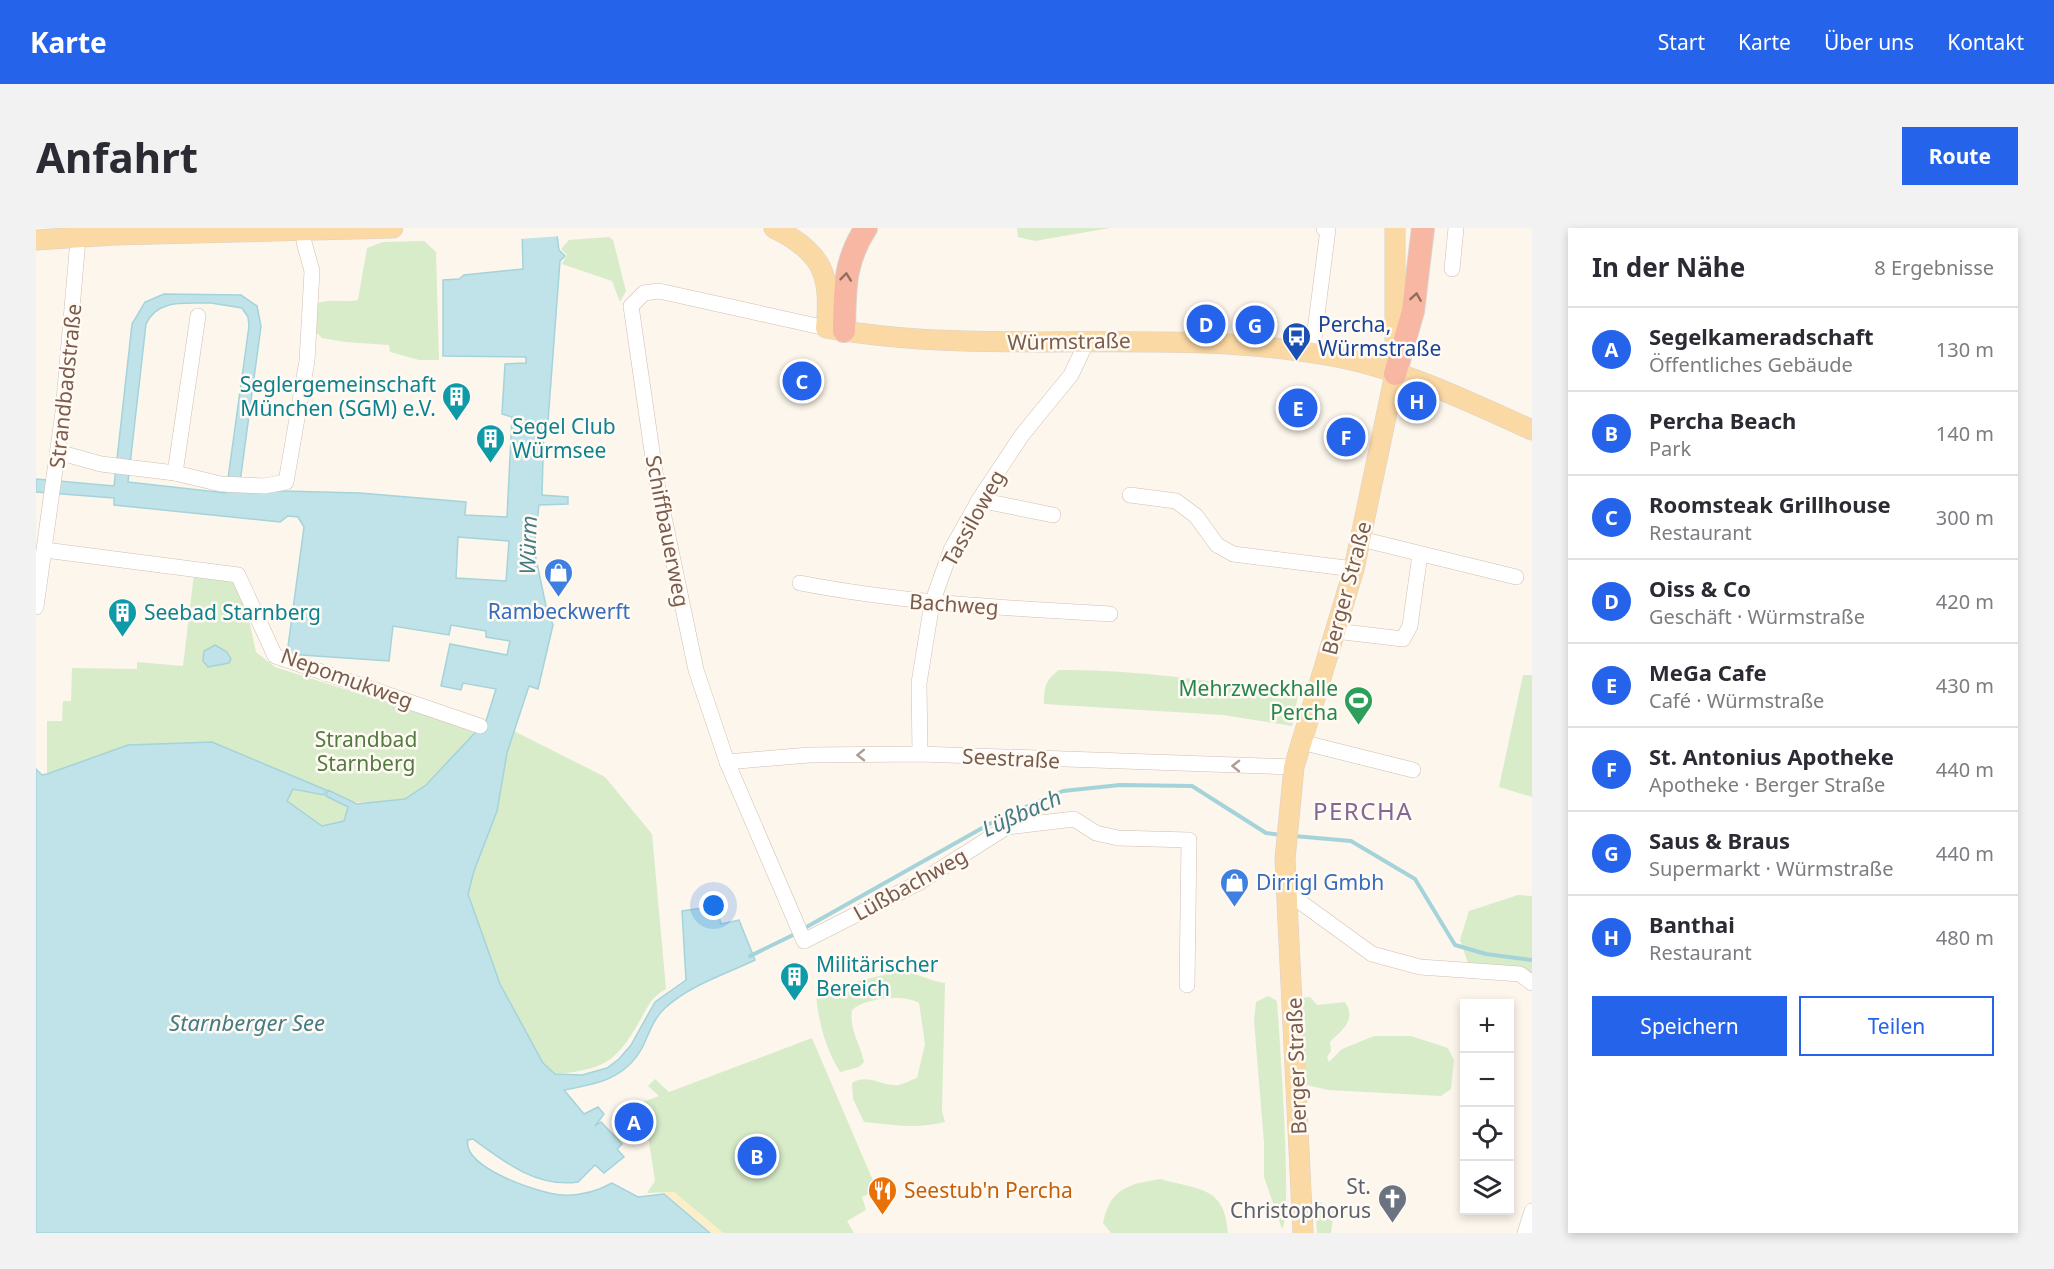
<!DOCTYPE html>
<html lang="de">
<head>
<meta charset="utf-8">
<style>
	body { margin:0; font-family:"Noto Sans",sans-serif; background:#f2f2f3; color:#2b2b33 }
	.controls { position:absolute; right:18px; bottom:18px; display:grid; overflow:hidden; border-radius:0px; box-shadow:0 3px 9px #0003 }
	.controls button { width:54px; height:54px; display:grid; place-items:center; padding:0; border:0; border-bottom:2px solid #e1e1e2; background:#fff; color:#2b2b33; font:30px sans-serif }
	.you { position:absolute; left:678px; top:678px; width:21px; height:21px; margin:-15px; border:4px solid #fff; border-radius:50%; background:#1a73e8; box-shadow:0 0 0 9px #1a73e833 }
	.badge { display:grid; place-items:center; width:39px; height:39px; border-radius:50%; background:#2563eb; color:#fff; font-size:20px; font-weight:700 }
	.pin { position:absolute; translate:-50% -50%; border:3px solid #fff; box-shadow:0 2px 6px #0006 }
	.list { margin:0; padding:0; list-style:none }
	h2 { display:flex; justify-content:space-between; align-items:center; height:78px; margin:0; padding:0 24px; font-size:26px }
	h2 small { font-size:20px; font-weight:400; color:#7c7c81 }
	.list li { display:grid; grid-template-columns:39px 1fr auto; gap:18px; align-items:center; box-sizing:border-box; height:84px; padding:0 24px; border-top:2px solid #e1e1e2 }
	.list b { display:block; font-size:22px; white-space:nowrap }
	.list p { margin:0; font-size:20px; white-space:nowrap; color:#7c7c81 }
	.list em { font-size:20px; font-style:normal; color:#7c7c81 }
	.actions { display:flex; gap:12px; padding:18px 24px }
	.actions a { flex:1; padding:14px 0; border:2px solid #2563eb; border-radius:0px; text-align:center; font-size:21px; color:#2563eb }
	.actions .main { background:#2563eb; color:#fff }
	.icon { flex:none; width:33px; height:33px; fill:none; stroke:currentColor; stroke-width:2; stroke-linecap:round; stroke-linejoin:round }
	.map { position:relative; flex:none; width:1496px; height:1005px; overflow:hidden; border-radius:0px }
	header { display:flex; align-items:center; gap:36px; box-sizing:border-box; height:84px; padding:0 30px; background:#2563eb; color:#fff }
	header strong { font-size:28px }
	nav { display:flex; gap:33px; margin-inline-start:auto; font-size:21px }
	.intro { display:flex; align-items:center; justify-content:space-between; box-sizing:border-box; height:144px; padding:0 36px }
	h1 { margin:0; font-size:42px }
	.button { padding:15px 27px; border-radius:0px; background:#2563eb; color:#fff; font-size:21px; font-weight:700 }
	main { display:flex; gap:36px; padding:0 36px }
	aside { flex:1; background:#fff; border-radius:0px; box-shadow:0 3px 9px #0003 }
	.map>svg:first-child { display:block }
	.green { fill:#d8ecc9 }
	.sand { fill:#fcefc7 }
	.water { fill:#bfe3e8; stroke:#a5d3da; stroke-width:1.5; fill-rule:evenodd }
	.pier { fill:#fdf6ec }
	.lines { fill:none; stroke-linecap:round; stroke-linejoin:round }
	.stream { stroke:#a5d3da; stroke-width:4 }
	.minor-casing { stroke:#d1beb0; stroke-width:16 }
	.major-casing { stroke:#dad1cd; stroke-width:21 }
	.highway-casing { stroke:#dad1cd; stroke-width:24 }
	.minor { stroke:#fff; stroke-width:15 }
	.major { stroke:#fbd9a5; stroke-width:20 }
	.highway { stroke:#f7b7a3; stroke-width:22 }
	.oneway { stroke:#936e5e }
	.oneway2 { stroke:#af9d94 }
	.labels { text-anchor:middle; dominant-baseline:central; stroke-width:5; stroke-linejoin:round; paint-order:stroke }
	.transit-label { font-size:21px; fill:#164399; stroke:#fffaf3; text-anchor:start }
	.street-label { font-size:21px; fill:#7a5c4d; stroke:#fffaf3 }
	.culture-label { font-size:21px; fill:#0d838f; stroke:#fffaf3; text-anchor:start }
	.shop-label { font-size:21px; fill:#366cbe; stroke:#fffaf3 }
	.leisure-label { font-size:21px; fill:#27864d; stroke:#fffaf3; text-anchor:end }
	.park-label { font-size:21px; fill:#537a41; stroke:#fffaf3 }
	.worship-label { font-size:21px; fill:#5b616d; stroke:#fffaf3; text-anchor:end }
	.food-label { font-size:21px; fill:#c56008; stroke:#fffaf3; text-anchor:start }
	.water-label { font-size:22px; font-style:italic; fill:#437c86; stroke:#fffaf3 }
	.quarter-label { font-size:24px; letter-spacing:1.5px; fill:#846695; stroke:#fffaf3 }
</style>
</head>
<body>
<header>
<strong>Karte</strong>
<nav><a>Start</a><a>Karte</a><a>Über uns</a><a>Kontakt</a></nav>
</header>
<div class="intro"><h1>Anfahrt</h1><a class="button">Route</a></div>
<main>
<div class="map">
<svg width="1496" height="1005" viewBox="0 0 1496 1005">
	<rect width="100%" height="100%" fill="#fdf6ec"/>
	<g class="green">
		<path d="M 981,0 L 1074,0 L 999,13 L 982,9 Z"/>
		<path d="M 573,9 L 577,12 L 590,63 L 584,74 L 576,53 L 526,36 L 531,27 L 525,21 L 533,12 Z"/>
		<path d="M 388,13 L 400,24 L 403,132 L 383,132 L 354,124 L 353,117 L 309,114 L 286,110 L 276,100 L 282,75 C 296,70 308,75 322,72 L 331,20 L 347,14 Z"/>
		<path d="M 158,346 L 200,351 L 208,369 L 220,424 L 239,439 L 440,503 C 424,523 392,563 369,571 C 346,579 313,574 290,568 L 312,580 L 308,593 L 286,598 L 251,573 L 256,561 L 288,567 L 290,562 L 176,514 L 92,517 L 11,546 L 11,493 L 26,493 L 27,473 L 35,473 L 36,440 L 101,441 L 101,434 L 147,438 Z"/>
		<path d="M 1023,442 C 1103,441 1184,454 1262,467 L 1256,498 L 1187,487 L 1008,476 C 1008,460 1009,452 1023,442 Z"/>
		<path d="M 1487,447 L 1496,447 L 1496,569 L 1463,559 Z"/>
		<path d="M 478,503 L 569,549 L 616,606 L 630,761 C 617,768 613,776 606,789 C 581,833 570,842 518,846 L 507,835 L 464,756 L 432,666 Z"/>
		<path d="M 1482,667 L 1496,668 L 1496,748 L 1432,735 L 1424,712 L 1433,683 Z"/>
		<path d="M 864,743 C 881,744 892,753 909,755 L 906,883 L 909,894 C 881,901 855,897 828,894 L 817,871 L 816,855 C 832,845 846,859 862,857 C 868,856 875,852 881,850 L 889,816 L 883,775 C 868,766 829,770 816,782 C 813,802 824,815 828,834 L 823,839 L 804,844 C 789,819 783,796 780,767 L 785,762 Z"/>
		<path d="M 1232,768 L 1241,773 C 1243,802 1257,989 1246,1001 L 1228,949 L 1228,915 L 1218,793 L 1220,774 Z"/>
		<path d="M 1274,769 L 1281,777 L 1309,774 C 1321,792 1306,802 1294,814 L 1295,823 L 1291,829 L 1293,834 L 1306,821 L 1338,808 L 1375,808 L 1412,820 L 1418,832 L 1415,861 L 1405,868 L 1292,862 L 1271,857 L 1268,853 L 1263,770 Z"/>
		<path d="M 776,810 L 841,962 L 826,969 L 830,982 L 811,993 L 818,1005 L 687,1005 L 638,964 L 611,965 L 619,953 L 607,874 L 623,868 L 612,858 L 619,851 L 633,864 Z"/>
		<path d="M 1124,951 C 1163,962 1189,958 1192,1005 L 1075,1005 L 1067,995 C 1074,960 1093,956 1124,951 Z"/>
		<path d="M 1279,971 L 1298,982 L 1295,1005 L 1281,1005 Z"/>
	</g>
	<path class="sand" d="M 627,964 L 638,964 L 687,1005 L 676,1005 Z"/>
	<g class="water">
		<path d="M 486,0 L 520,0 L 523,22 L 529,28 L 524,33 L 512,193 L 508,193 L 506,267 L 532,269 L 532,276 L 503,277 L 498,321 L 510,378 L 517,397 L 502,461 L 493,458 L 471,525 L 461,583 L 438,643 L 432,666 L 464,756 L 507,835 L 519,846 L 546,847 L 571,840 L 583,831 L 595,817 L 619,774 L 650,752 L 646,683 L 680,678 L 685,696 L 703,692 L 719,732 C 690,746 654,757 629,780 C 617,791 613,806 606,820 C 589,851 561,856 528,862 L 548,886 L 562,879 L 568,886 L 559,898 L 565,894 L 586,916 L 581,921 L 588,929 L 568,945 L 559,937 L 542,954 C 501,960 468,934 437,911 L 432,912 C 425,939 504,966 526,967 C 545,968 560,964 576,955 L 602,969 L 628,966 L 674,1005 L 0,1005 L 0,541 L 6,547 L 11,546 L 92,517 L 176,514 L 290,562 L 288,567 L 257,561 L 251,573 L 286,598 L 308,593 L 312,579 L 290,568 L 292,562 L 321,576 L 369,571 L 390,557 L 450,493 L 460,461 L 427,455 L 425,462 L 405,458 L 414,416 L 471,427 L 474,413 L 450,409 L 450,403 L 415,397 L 413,407 L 357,398 L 353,433 L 251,426 L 268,299 L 262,289 L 252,288 L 244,294 L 78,277 L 78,270 L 0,264 L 0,251 L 78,258 L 96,96 L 109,74 L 128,66 L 205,67 L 221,78 L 225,98 L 203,262 L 324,265 L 430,274 L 429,287 L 471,289 L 476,189 L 466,186 L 469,136 L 490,135 L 490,129 L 407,128 L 407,52 L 423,51 L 428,47 L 487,41 ZM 175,75 L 206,80 L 212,89 L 213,98 L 190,265 L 92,254 L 110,96 C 122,70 150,76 175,75 ZM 422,309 L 473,313 L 470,353 L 420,350 Z"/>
		<path d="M 179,417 L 191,424 L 195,431 L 193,435 L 172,439 L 167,433 L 168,423 Z"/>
	</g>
	<path class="pier" d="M 483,0 L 523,0 L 526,8 L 484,11 Z"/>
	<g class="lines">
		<g class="stream">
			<path d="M 1258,608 L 1315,613 L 1379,651 L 1419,717 L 1450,726 L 1496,732"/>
			<path d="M 767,701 L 964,590 L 1027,563 L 1084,557 L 1156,558 L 1230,605 L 1245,607"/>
			<path d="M 714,728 L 761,705"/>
		</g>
		<defs>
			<g id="minor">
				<path d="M 1416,41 L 1420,0"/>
				<path d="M 790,100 L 623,63 L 608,65 L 595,78 L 620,251 L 660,442 L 691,534 L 768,713 L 884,654 L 971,599 L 1038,591 L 1060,605 L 1082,610 L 1153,612 L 1151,757"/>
				<path d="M 1276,126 L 1292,1 L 1288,1"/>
				<path d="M 22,224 L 65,236 L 139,245 L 185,256 L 228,258 L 250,254 L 271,133 L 276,43 L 268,14"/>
				<path d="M 139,245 L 162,88"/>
				<path d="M 1094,267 L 1140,273 L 1160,288 L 1181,317 L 1197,326 L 1318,341"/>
				<path d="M 943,272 L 1017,287"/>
				<path d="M 1325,311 L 1480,349"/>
				<path d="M 9,322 L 202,347 L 239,428 L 444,498"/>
				<path d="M 764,355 C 867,375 969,380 1074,386"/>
				<path d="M 0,379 L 27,184 L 43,0"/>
				<path d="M 1299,403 L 1367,411 L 1374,398 L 1384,326"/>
				<path d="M 1265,514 L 1377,542"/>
				<path d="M 884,526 L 883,455 L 896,375 L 915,322 L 943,272 L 986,207 L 1035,147 L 1051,113"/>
				<path d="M 691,534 L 773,527 L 884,526 L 1258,539"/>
				<path d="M 1252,665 L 1336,726 L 1384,739 L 1484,746 L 1496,755"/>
				<path d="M 1489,1005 L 1496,983"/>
			</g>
			<g id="major">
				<path d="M 738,0 C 787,24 796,48 790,100 C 959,130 1132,97 1301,129 C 1368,142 1434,174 1496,202"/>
				<path d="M 0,12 L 78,7 L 357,0"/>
				<path d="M 1267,1005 L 1249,631 L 1258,539 L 1318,341 L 1359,146 L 1359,0"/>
			</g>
			<g id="highway">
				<path d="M 808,103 C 809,63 807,35 830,0"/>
				<path d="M 1359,146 L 1377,83 L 1387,0"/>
			</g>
		</defs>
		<use href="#minor" class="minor-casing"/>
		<use href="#major" class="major-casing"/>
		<use href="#highway" class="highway-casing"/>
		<use href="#minor" class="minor"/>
		<use href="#major" class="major"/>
		<use href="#highway" class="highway"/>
	</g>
	<defs><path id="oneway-chevron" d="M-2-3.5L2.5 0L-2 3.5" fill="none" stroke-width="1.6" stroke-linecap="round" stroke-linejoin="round" transform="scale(1.5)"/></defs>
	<g class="oneway">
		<use href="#oneway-chevron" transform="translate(810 49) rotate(-84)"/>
		<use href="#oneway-chevron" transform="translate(1380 69) rotate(-81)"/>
	</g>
	<g class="oneway2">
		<use href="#oneway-chevron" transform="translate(825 527) rotate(179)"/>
		<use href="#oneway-chevron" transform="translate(1200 538) rotate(-179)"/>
	</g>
	<defs>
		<symbol id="bus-pin" viewBox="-11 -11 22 30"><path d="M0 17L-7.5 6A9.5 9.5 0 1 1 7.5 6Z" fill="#1a4fb4" stroke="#fffaf3"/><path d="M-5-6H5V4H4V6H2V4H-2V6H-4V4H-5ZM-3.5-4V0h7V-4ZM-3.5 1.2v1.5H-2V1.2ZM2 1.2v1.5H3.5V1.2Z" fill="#fff"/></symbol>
		<symbol id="building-pin" viewBox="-11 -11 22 30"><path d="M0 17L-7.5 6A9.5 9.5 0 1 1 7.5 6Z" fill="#0f9aa8" stroke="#fffaf3"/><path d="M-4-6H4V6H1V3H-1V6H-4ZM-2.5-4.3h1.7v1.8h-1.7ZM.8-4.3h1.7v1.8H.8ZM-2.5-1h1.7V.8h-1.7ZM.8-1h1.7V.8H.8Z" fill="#fff"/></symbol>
		<symbol id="shop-pin" viewBox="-11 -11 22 30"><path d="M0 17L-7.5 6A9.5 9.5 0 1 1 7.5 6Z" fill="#3f7fe0" stroke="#fffaf3"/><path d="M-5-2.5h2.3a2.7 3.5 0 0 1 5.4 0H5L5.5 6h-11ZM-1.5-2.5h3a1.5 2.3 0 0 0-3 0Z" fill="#fff"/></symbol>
		<symbol id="stadium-pin" viewBox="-11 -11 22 30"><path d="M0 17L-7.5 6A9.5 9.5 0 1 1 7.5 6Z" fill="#2e9e5b" stroke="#fffaf3"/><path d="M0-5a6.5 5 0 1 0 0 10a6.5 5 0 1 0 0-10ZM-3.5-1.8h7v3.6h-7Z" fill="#fff"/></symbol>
		<symbol id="restaurant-pin" viewBox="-11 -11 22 30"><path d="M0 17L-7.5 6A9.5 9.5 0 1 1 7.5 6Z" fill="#e8710a" stroke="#fffaf3"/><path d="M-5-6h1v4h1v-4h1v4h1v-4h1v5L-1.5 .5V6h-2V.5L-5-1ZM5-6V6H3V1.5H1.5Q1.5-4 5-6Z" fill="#fff"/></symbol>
		<symbol id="church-pin" viewBox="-11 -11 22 30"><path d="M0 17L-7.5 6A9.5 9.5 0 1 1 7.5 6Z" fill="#6b7280" stroke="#fffaf3"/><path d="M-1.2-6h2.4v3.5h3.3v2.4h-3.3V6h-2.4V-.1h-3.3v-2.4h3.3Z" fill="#fff"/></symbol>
	</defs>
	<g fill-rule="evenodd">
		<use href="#bus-pin" x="1244" y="92" width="33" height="45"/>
		<use href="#building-pin" x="404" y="152" width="33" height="45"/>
		<use href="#building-pin" x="438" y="194" width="33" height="45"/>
		<use href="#shop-pin" x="506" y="328" width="33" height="45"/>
		<use href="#building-pin" x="70" y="368" width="33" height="45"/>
		<use href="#stadium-pin" x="1306" y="456" width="33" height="45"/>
		<use href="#shop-pin" x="1182" y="638" width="33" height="45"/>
		<use href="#building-pin" x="742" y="732" width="33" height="45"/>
		<use href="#restaurant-pin" x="830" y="946" width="33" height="45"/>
		<use href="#church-pin" x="1340" y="954" width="33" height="45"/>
	</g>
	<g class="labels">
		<g class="transit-label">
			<text x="1282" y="96">Percha,<tspan x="1282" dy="24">Würmstraße</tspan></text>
		</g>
		<g class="street-label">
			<text transform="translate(1033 113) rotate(-1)">Würmstraße</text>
			<text transform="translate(29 158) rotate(-84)">Strandbadstraße</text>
			<text transform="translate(937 290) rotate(-61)">Tassiloweg</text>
			<text transform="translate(632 303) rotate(79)">Schiffbauerweg</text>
			<text transform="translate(1310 360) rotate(-75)">Berger Straße</text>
			<text transform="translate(918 376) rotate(4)">Bachweg</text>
			<text transform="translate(311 450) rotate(20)">Nepomukweg</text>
			<text transform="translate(975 530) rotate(3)">Seestraße</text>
			<text transform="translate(874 656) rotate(-29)">Lüßbachweg</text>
			<text transform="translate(1260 838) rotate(-92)">Berger Straße</text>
		</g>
		<g class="culture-label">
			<text x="400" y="156" text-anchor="end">Seglergemeinschaft<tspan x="400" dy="24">München (SGM) e.V.</tspan></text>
			<text x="476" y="198">Segel Club<tspan x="476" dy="24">Würmsee</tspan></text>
			<text x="108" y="384">Seebad Starnberg</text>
			<text x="780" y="736">Militärischer<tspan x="780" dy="24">Bereich</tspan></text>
		</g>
		<g class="shop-label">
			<text x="523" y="383">Rambeckwerft</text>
			<text x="1220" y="654" text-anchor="start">Dirrigl Gmbh</text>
		</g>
		<g class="leisure-label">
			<text x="1302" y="460">Mehrzweckhalle<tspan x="1302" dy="24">Percha</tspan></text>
		</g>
		<g class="park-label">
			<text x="330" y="511">Strandbad<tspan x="330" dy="24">Starnberg</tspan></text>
		</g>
		<g class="worship-label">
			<text x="1335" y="958">St.<tspan x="1335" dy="24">Christophorus</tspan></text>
		</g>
		<g class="food-label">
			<text x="868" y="962">Seestub'n Percha</text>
		</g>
		<g class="water-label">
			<text transform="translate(491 317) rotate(-88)">Würm</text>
			<text transform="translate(985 584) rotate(-24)">Lüßbach</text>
			<text x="211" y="794">Starnberger See</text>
		</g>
		<g class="quarter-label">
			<text x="1327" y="582">PERCHA</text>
		</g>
	</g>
</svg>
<div class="controls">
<button>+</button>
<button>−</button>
<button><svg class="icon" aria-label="locate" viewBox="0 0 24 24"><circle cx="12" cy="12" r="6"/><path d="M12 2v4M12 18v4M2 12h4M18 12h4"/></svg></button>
<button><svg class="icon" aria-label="layers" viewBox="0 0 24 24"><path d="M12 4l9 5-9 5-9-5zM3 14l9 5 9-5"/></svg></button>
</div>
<div class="you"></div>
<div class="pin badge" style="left:598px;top:894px">A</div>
<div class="pin badge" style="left:721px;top:928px">B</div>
<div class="pin badge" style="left:766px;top:153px">C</div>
<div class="pin badge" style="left:1170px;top:96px">D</div>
<div class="pin badge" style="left:1262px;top:180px">E</div>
<div class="pin badge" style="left:1310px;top:209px">F</div>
<div class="pin badge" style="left:1219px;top:97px">G</div>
<div class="pin badge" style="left:1381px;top:173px">H</div>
</div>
<aside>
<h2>In der Nähe<small>8 Ergebnisse</small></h2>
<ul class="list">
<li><span class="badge">A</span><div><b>Segelkameradschaft</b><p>Öffentliches Gebäude</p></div><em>130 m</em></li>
<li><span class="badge">B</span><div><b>Percha Beach</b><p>Park</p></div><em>140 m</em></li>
<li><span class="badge">C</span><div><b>Roomsteak Grillhouse</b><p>Restaurant</p></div><em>300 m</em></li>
<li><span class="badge">D</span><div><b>Oiss &amp; Co</b><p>Geschäft · Würmstraße</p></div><em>420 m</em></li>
<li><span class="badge">E</span><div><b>MeGa Cafe</b><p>Café · Würmstraße</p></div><em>430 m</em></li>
<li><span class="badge">F</span><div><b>St. Antonius Apotheke</b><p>Apotheke · Berger Straße</p></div><em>440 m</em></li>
<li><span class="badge">G</span><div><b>Saus &amp; Braus</b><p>Supermarkt · Würmstraße</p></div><em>440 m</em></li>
<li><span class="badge">H</span><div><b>Banthai</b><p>Restaurant</p></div><em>480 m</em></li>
</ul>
<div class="actions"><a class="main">Speichern</a><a>Teilen</a></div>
</aside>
</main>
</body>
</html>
